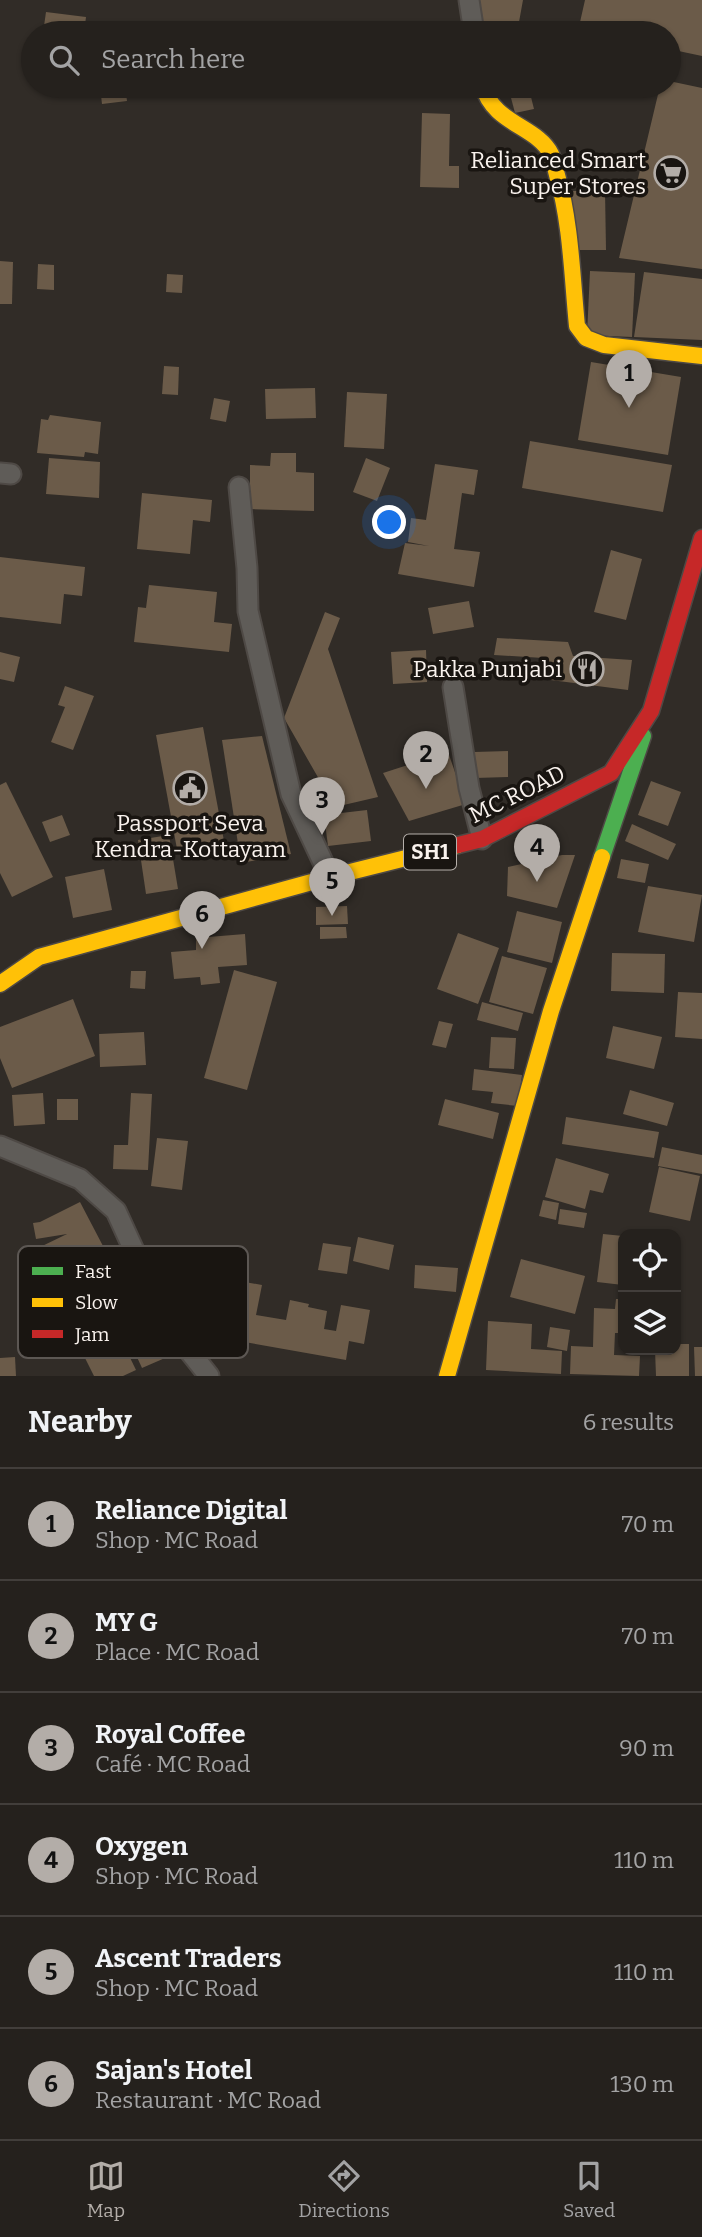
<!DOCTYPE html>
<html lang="en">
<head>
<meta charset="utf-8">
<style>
	body { margin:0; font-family:Bitter,serif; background:#2d2926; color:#f1f3f6 }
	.controls { position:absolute; right:21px; bottom:21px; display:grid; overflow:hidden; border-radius:14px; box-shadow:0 2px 5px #0004 }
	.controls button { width:63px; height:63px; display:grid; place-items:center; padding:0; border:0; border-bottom:2px solid #423e3b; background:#25211d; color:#f1f3f6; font:35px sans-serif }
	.you { position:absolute; left:390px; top:523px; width:24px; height:24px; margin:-18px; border:5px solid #fff; border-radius:50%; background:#1a73e8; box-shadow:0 0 0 10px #1a73e833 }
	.badge { display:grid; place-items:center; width:46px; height:46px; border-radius:50%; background:#b3ada8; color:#111; font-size:23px; font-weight:700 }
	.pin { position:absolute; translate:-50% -58px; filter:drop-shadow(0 2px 4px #0008) }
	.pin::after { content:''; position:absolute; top:37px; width:24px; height:21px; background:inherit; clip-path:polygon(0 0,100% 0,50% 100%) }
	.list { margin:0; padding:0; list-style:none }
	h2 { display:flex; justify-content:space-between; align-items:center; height:91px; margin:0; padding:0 28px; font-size:30px }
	h2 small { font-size:23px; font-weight:400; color:#a3a3a4 }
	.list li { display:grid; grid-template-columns:46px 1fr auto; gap:21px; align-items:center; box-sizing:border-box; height:112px; padding:0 28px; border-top:2px solid #423e3b }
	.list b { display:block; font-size:26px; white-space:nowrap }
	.list p { margin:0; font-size:23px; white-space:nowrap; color:#a3a3a4 }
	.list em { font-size:23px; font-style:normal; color:#a3a3a4 }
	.icon { flex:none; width:38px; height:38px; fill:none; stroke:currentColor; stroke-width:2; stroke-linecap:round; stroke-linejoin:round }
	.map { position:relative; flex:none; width:702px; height:1376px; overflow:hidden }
	.search { position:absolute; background:#25211d; box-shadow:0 2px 5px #0004; left:21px; right:21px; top:21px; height:77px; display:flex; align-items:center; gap:18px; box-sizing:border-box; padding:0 24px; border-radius:38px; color:#a3a3a4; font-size:26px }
	.sheet { height:763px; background:#25211d }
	nav { display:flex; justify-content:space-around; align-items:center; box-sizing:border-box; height:98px; border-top:2px solid #423e3b; background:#25211d; font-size:19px; color:#a3a3a4 }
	nav a { display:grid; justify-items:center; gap:4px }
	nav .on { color:#b3ada8 }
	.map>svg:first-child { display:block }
	.building { fill:#6b5b49 }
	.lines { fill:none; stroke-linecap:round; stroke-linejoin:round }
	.street-casing { stroke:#4e4945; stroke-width:23 }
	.fast-casing { stroke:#4e4945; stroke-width:19 }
	.slow-casing { stroke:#4e4945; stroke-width:19 }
	.jam-casing { stroke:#4e4945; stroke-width:19 }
	.street { stroke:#5f5c58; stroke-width:19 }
	.fast { stroke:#4caf50; stroke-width:16 }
	.slow { stroke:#ffc107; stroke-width:16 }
	.jam { stroke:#c62828; stroke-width:16 }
	.labels { text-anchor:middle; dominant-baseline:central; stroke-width:7; stroke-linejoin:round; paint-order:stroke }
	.shield { fill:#191511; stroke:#b6b0ab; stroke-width:2 }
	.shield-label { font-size:21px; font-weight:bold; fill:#f9f2ed }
	.poi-label { font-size:23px; fill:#f9f2ed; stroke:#191511; text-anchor:end }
	.street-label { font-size:23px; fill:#f9f2ed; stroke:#191511 }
	.key { fill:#191511; stroke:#5c5753; stroke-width:2 }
	.key-label { font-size:19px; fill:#f9f2ed }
</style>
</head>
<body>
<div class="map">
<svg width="702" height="1376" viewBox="0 0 702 1376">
	<rect width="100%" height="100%" fill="#312c27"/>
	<g class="building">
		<path d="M 475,0 L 523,0 L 517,33 L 475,33 L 481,2 Z"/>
		<path d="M 585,0 L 702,0 L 702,56 L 669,49 L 669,33 L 587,33 L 578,31 Z"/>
		<path d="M 46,12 L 86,17 L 84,33 L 43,33 Z"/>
		<path d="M 237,26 L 303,27 L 303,33 L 237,33 Z"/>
		<path d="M 669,81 L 702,88 L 702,269 L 619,258 L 660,86 L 669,86 Z"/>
		<path d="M 109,86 L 125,86 L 127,101 L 102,104 L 100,87 Z"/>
		<path d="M 529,89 L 534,109 L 515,113 L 510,94 Z"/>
		<path d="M 422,113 L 450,114 L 449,166 L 459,166 L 459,188 L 420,187 Z"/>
		<path d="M 570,191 L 605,191 L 606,250 L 572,250 Z"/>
		<path d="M 0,261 L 13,262 L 12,304 L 0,304 Z"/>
		<path d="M 38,264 L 54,265 L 54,290 L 37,289 Z"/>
		<path d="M 590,271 L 635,273 L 632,337 L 587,335 Z"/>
		<path d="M 644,272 L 702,279 L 702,340 L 634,337 Z"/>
		<path d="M 167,274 L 183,275 L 182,293 L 166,292 Z"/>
		<path d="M 591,362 L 681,377 L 668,455 L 578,440 Z"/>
		<path d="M 164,366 L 179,367 L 178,395 L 162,394 Z"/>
		<path d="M 315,388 L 316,418 L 266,419 L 265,389 Z"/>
		<path d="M 347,392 L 387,394 L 384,449 L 344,447 Z"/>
		<path d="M 214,398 L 230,401 L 226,422 L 210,419 Z"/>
		<path d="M 50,415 L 101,422 L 98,454 L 85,452 L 84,457 L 37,453 L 41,419 L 48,420 Z"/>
		<path d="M 530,441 L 672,465 L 663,512 L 522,488 Z"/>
		<path d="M 271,453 L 296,453 L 296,472 L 314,473 L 314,511 L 250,509 L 250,465 L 270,466 Z"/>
		<path d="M 49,458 L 100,462 L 99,498 L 46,494 Z"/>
		<path d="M 366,458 L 390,468 L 377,501 L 353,492 Z"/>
		<path d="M 435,464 L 478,470 L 474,495 L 462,493 L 454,549 L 480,552 L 474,587 L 398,574 L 405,543 L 429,546 L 408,542 L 411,518 L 426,520 Z"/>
		<path d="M 142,493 L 212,500 L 210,522 L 193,520 L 190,554 L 137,549 Z"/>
		<path d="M 611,550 L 642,559 L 626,620 L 594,612 Z"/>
		<path d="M 0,557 L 85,567 L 82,596 L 64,594 L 61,624 L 0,617 Z"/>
		<path d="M 149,585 L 217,592 L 214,622 L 232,624 L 229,652 L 134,642 L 138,607 L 146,608 Z"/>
		<path d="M 469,601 L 474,627 L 433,634 L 428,608 Z"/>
		<path d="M 325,612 L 340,618 L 328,649 L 378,797 L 335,807 L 284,718 Z"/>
		<path d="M 497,638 L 568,642 L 573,656 L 632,660 L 628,690 L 543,679 L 543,658 L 494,655 Z"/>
		<path d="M 426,650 L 427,682 L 393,684 L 391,652 Z"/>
		<path d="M 0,652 L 20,657 L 14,682 L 0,679 Z"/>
		<path d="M 65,686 L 94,696 L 73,750 L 51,742 L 65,707 L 58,705 Z"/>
		<path d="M 203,727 L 224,841 L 177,849 L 156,735 Z"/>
		<path d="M 262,736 L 291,854 L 241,863 L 222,740 Z"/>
		<path d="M 508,751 L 508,777 L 475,778 L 474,752 Z"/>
		<path d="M 448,752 L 466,804 L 409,821 L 383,773 Z"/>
		<path d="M 651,781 L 681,792 L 668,826 L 638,815 Z"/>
		<path d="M 6,782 L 53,877 L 12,897 L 0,873 L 0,785 Z"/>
		<path d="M 367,810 L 371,841 L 328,846 L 324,815 Z"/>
		<path d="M 62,815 L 70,835 L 50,842 L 42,822 Z"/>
		<path d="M 632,824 L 676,844 L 668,860 L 625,841 Z"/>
		<path d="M 169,835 L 178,889 L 146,894 L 138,840 Z"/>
		<path d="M 562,855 L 575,855 L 557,908 L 507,896 L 508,867 Z"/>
		<path d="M 621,859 L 649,864 L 645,883 L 617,878 Z"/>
		<path d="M 104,869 L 112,910 L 73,918 L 65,877 Z"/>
		<path d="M 648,886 L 702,895 L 694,942 L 638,932 Z"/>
		<path d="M 347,906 L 348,924 L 316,925 L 316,907 Z"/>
		<path d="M 517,911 L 562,922 L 552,963 L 507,952 Z"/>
		<path d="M 320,927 L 346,927 L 347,938 L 320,939 Z"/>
		<path d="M 458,933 L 499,948 L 478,1004 L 437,989 Z"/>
		<path d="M 245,934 L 247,965 L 218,967 L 220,983 L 201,985 L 200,977 L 174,979 L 171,952 L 196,950 L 196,938 Z"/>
		<path d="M 612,953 L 665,954 L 664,993 L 611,991 Z"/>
		<path d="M 502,956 L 547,968 L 533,1014 L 489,1002 Z"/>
		<path d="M 234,970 L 277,982 L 247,1090 L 204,1078 Z"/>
		<path d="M 131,971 L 146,971 L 145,989 L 130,988 Z"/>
		<path d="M 678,992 L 702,993 L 702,1039 L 675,1037 Z"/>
		<path d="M 73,999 L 95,1056 L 12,1088 L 0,1058 L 0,1027 Z"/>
		<path d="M 482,1002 L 523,1013 L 518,1031 L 477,1020 Z"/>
		<path d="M 439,1021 L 453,1024 L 446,1048 L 432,1045 Z"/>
		<path d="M 613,1026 L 662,1037 L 654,1069 L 606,1058 Z"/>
		<path d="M 144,1032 L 146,1065 L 100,1067 L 99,1034 Z"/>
		<path d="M 491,1037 L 516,1038 L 514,1069 L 489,1068 Z"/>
		<path d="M 474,1069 L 522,1075 L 518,1106 L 491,1103 L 493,1092 L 472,1090 Z"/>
		<path d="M 630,1090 L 674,1103 L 667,1126 L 623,1114 Z"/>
		<path d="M 43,1093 L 45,1124 L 14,1126 L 12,1095 Z"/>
		<path d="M 131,1093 L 152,1094 L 148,1170 L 113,1169 L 114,1145 L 128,1145 Z"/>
		<rect x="57" y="1099" width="21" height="21"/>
		<path d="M 445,1099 L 499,1113 L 493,1139 L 438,1125 Z"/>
		<path d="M 566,1117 L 659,1132 L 654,1158 L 562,1144 Z"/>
		<path d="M 157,1138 L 188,1141 L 182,1190 L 151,1186 Z"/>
		<path d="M 662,1147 L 702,1155 L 702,1174 L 658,1166 Z"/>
		<path d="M 556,1158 L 609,1174 L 603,1193 L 590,1190 L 585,1209 L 545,1197 Z"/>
		<path d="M 659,1167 L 700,1176 L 690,1221 L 649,1212 Z"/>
		<path d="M 543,1200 L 559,1203 L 556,1220 L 539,1216 Z"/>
		<path d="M 80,1202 L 103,1246 L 104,1252 L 106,1251 L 111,1284 L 44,1317 L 35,1319 L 27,1303 L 18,1252 L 36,1249 L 67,1234 L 36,1239 L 33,1223 L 40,1222 Z"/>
		<path d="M 560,1209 L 587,1213 L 584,1228 L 558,1224 Z"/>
		<path d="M 603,1234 L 623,1236 L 623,1285 L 597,1282 Z"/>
		<path d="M 358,1237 L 394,1245 L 389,1270 L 353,1261 Z"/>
		<path d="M 323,1243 L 351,1247 L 347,1274 L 318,1270 Z"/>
		<path d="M 521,1259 L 585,1276 L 575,1314 L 510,1297 Z"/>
		<path d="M 415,1265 L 458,1268 L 456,1292 L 414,1288 Z"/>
		<path d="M 233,1280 L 262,1285 L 256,1315 L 286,1320 L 290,1300 L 309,1304 L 308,1307 L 327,1311 L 324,1329 L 336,1331 L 341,1305 L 370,1310 L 364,1344 L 349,1341 L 346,1360 L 239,1341 L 241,1330 L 224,1327 Z"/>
		<path d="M 616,1299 L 623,1299 L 623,1333 L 615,1333 L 614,1355 L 640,1356 L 639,1376 L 570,1374 L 571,1346 L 593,1347 L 594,1308 L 615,1309 Z"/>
		<path d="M 488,1321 L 532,1324 L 531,1349 L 562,1351 L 561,1374 L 486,1370 Z"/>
		<path d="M 150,1323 L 165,1358 L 142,1368 L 126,1333 Z"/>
		<path d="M 550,1327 L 570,1330 L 567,1351 L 547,1347 Z"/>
		<path d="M 119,1335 L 136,1370 L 123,1376 L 94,1376 L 82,1352 Z"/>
		<path d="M 676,1344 L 689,1344 L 689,1376 L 656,1376 L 655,1350 L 676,1350 Z"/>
		<path d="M 694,1347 L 702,1347 L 702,1376 L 695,1376 Z"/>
		<path d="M 15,1357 L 16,1376 L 0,1376 L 0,1358 Z"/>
	</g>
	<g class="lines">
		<defs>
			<g id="street">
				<path d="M 469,0 L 474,33"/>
				<path d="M 0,473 L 11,474"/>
				<path d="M 239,487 L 247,568 L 248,611 L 291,794 L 330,877"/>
				<path d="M 453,687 L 469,788 L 482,839"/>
				<path d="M 0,1146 L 80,1179 L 116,1211 L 167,1323 L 209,1376"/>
			</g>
			<path id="fast" d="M 602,857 L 643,736"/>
			<g id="slow">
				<path d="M 483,86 C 493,124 537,126 551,154 C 554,160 555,168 557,175 C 571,223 572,276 577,326 L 586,338 L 604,345 L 702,356"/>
				<path d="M 0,984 L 39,957 L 330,877 L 458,845"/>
				<path d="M 447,1376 L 551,1011 L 602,857"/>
			</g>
			<path id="jam" d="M 458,845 L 482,839 L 611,773 L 651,711 L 702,538"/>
		</defs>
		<use href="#street" class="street-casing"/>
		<use href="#fast" class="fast-casing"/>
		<use href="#slow" class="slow-casing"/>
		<use href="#jam" class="jam-casing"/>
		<use href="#street" class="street"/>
		<use href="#fast" class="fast"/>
		<use href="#slow" class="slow"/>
		<use href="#jam" class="jam"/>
	</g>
	<defs>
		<symbol id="supermarket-ring" viewBox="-11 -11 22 22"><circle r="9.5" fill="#191511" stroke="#b3ada8" stroke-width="1.5"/><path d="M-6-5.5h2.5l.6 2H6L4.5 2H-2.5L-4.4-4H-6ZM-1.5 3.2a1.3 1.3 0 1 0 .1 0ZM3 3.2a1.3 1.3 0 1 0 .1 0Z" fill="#b3ada8"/></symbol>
		<symbol id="restaurant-ring" viewBox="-11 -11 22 22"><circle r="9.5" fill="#191511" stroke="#b3ada8" stroke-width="1.5"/><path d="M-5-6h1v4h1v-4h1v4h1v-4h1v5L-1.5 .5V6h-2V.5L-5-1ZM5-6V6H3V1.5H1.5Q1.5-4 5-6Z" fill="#b3ada8"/></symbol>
		<symbol id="civic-ring" viewBox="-11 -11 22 22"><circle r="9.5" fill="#191511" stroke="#b3ada8" stroke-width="1.5"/><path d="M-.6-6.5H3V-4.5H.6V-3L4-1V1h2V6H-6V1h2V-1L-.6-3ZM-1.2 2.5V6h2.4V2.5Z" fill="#b3ada8"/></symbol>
	</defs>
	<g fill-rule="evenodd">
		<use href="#supermarket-ring" x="652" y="154" width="38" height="38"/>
		<use href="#restaurant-ring" x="568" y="650" width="38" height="38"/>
		<use href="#civic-ring" x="171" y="769" width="38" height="38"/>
	</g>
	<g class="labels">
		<rect class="shield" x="404" y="834.5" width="52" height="35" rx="5"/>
		<g class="shield-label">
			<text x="430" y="852">SH1</text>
		</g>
		<g class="poi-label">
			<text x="646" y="160">Relianced Smart<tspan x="646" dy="26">Super Stores</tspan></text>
			<text x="562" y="669">Pakka Punjabi</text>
			<text x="190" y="823" text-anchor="middle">Passport Seva<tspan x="190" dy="26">Kendra-Kottayam</tspan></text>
		</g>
		<g class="street-label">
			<text transform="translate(517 794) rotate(-26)">MC ROAD</text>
		</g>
	</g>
	<rect x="18" y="1246" width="230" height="112" rx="10" class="key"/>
	<rect x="32" y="1267" width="31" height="8" fill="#4caf50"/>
	<rect x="32" y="1298" width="31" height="9" fill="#ffc107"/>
	<rect x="32" y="1330" width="31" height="8" fill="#c62828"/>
	<g class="key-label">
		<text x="75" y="1278">Fast</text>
		<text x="75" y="1309">Slow</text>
		<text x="75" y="1341">Jam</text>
	</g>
</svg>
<div class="controls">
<button><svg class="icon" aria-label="locate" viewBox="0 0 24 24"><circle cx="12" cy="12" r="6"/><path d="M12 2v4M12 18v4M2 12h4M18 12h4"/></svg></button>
<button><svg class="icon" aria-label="layers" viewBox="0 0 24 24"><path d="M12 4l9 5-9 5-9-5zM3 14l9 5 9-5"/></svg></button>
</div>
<div class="you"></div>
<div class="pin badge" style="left:629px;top:408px">1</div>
<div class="pin badge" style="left:426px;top:789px">2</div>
<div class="pin badge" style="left:322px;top:835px">3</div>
<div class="pin badge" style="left:537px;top:882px">4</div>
<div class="pin badge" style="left:332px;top:916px">5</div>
<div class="pin badge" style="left:202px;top:949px">6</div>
<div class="search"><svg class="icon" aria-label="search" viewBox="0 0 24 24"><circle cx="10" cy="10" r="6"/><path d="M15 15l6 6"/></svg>Search here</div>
</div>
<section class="sheet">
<h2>Nearby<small>6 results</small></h2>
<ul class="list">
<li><span class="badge">1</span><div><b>Reliance Digital</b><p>Shop · MC Road</p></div><em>70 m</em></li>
<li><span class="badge">2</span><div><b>MY G</b><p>Place · MC Road</p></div><em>70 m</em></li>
<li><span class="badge">3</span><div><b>Royal Coffee</b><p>Café · MC Road</p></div><em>90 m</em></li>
<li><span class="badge">4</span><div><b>Oxygen</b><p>Shop · MC Road</p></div><em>110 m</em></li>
<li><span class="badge">5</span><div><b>Ascent Traders</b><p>Shop · MC Road</p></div><em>110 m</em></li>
<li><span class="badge">6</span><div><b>Sajan's Hotel</b><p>Restaurant · MC Road</p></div><em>130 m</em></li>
</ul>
</section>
<nav>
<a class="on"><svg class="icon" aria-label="map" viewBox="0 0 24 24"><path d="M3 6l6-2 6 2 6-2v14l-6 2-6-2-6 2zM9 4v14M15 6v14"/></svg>Map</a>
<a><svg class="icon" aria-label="directions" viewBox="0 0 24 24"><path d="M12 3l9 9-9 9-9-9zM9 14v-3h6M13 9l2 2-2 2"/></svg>Directions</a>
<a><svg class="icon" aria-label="saved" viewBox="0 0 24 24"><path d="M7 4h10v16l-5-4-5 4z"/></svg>Saved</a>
</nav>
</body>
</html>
